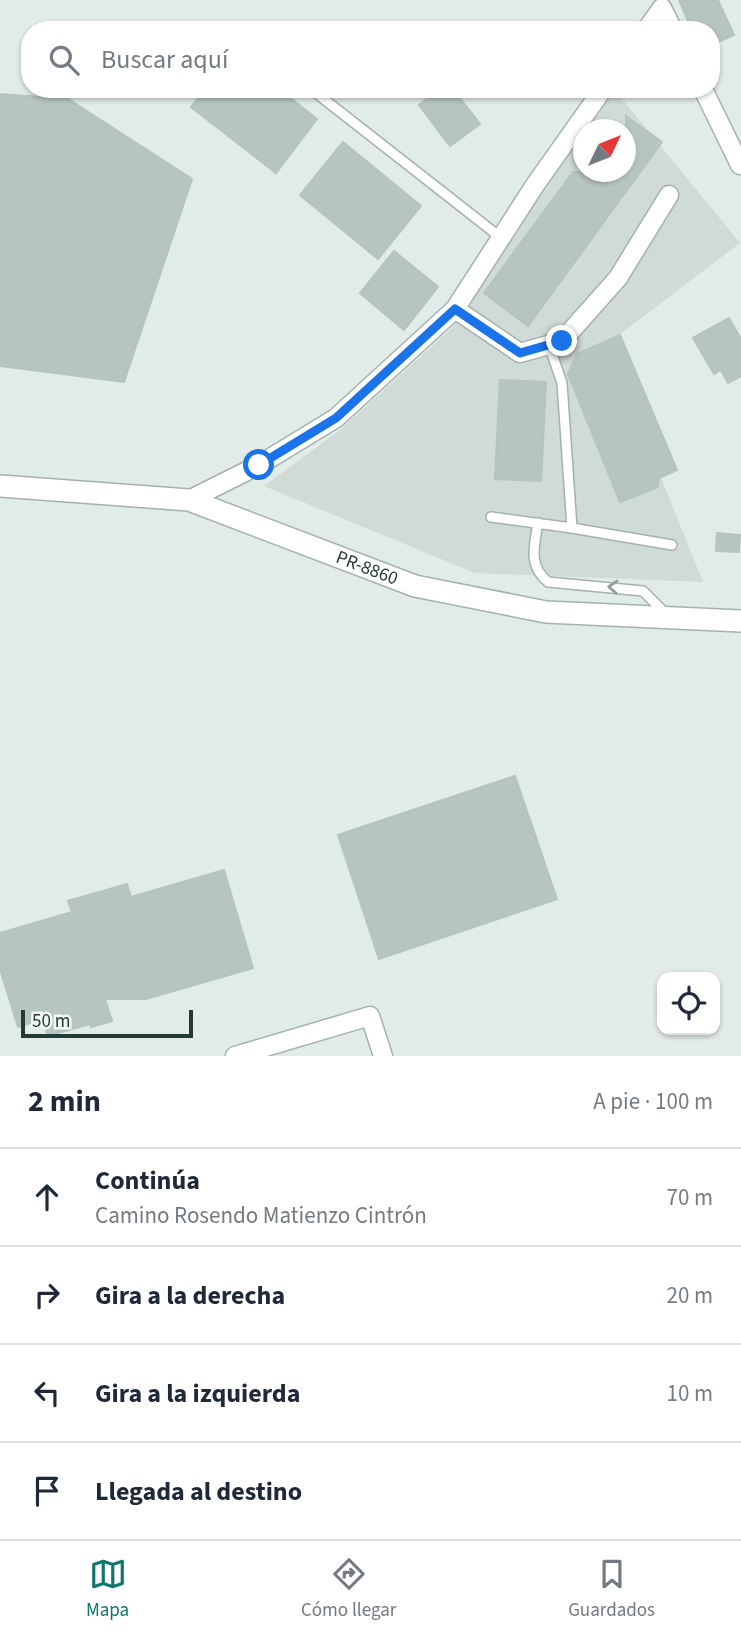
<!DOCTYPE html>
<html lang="es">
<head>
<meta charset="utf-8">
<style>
	body { margin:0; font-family:"Source Sans 3",sans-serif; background:#f6f6f7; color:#1f2937 }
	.controls { position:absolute; right:21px; bottom:21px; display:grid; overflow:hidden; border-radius:14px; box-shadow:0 2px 5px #0004 }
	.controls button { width:63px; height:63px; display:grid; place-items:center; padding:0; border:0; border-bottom:2px solid #e0e1e3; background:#fff; color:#1f2937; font:35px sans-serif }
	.compass { position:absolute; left:573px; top:119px; width:63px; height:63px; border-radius:50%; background:#fff; box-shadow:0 2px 5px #0004; rotate:47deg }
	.scale { position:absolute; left:21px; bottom:18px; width:172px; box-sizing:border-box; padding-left:7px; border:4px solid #233a36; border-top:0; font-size:19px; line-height:24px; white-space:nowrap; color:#233a36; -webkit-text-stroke:5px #f1f7f5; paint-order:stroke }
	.stop { position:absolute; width:21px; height:21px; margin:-16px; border:5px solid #1a73e8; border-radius:50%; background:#fff }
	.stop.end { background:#1a73e8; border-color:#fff; box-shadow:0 2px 7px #0008 }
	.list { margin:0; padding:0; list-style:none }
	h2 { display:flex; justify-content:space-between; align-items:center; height:91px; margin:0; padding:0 28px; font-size:30px }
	h2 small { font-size:23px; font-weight:400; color:#747a83 }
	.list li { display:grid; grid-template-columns:46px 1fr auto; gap:21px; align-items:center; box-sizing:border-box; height:98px; padding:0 28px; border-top:2px solid #e0e1e3 }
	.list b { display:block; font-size:26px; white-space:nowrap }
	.list p { margin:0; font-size:23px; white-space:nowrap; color:#747a83 }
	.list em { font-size:23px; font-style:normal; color:#747a83 }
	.icon { flex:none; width:38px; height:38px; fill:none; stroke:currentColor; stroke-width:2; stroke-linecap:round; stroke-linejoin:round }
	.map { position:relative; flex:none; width:741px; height:1056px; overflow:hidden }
	.search { position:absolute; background:#fff; box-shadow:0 2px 5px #0004; left:21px; right:21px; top:21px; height:77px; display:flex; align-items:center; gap:18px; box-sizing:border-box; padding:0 24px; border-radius:28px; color:#747a83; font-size:26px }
	.sheet { height:483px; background:#fff }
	nav { display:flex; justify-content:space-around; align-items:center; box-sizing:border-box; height:98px; border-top:2px solid #e0e1e3; background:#fff; font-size:19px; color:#747a83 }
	nav a { display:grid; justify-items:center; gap:4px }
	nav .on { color:#0f766e }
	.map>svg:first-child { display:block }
	.built { fill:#d0dad6; fill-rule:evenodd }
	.building { fill:#b7c5c0; stroke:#b4c4be; stroke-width:2 }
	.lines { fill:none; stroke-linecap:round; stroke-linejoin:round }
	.service-casing { stroke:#a4b2ae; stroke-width:12 }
	.minor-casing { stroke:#a4b2ae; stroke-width:21 }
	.tertiary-casing { stroke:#a4b2ae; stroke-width:24 }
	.service { stroke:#fff; stroke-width:9 }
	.minor { stroke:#fff; stroke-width:18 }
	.tertiary { stroke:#fff; stroke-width:21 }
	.oneway { stroke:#919c9a }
	.route { stroke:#1a73e8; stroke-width:9 }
	.labels { text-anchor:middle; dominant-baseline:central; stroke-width:5; stroke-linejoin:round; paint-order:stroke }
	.street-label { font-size:19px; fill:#233a36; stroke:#f1f7f5 }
</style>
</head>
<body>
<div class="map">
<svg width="741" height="1056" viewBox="0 0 741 1056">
	<rect width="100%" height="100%" fill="#e1ebe7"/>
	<path class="built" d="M 605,89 L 614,89 L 740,243 L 607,344 L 703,582 L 475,573 L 264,486 L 340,430 L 452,328 ZM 584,130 L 626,130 L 626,172 L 584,172 Z"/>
	<g class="building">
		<path d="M 679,0 L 718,0 L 734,35 L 711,45 L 711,30 L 692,30 Z"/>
		<path d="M 205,89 L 279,89 L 317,119 L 276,173 L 191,107 Z"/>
		<path d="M 440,89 L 453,89 L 480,124 L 450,146 L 419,105 Z"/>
		<path d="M 0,94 L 68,99 L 192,179 L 124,382 L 0,366 Z"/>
		<path d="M 626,116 L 662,142 L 528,326 L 484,293 L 573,172 L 626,172 Z"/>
		<path d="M 343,142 L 421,206 L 378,259 L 300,195 Z"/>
		<path d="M 394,251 L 438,287 L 404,330 L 360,293 Z"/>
		<path d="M 729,318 L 741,339 L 741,376 L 728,383 L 721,370 L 714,374 L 693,338 Z"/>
		<path d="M 620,335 L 677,470 L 659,478 L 658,487 L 620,502 L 568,374 L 577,354 Z"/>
		<path d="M 500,380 L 546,382 L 541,481 L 495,479 Z"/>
		<path d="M 717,533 L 740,535 L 739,552 L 716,551 Z"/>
		<path d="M 515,776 L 557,899 L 379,959 L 338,835 Z"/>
		<path d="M 224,870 L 253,968 L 146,999 L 105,999 L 112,1021 L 91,1027 L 90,1024 L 48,1036 L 43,1019 L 18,1027 L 0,969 L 0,933 L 72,912 L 68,901 L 127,884 L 131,897 Z"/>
	</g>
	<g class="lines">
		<defs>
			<g id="service">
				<path d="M 311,89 L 500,237"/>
				<path d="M 549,345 L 562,383 L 572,528 L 672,545"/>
				<path d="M 491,517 L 572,528"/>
				<path d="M 538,523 C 534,546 528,566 548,582 L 643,591 L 666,614"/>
			</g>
			<g id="minor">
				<path d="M 662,8 L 673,30"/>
				<path d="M 646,30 L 662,8"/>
				<path d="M 703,89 L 740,165"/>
				<path d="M 455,309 L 520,353 L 562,341 L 618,278 L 669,195"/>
				<path d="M 189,500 L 259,465 L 336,418 L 455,309 L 535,185 L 603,89"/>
				<path d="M 235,1056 L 370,1016 L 383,1056"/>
			</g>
			<g id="tertiary">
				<path id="s1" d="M 0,486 L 189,500 L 415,586 L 546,612 L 741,621"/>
			</g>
		</defs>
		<use href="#service" class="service-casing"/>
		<use href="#minor" class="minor-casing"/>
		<use href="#tertiary" class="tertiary-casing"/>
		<use href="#service" class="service"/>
		<use href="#minor" class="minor"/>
		<use href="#tertiary" class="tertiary"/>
	</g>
	<defs><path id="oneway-chevron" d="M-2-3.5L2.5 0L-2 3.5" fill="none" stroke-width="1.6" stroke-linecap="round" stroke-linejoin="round" transform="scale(1.75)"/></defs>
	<use class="oneway" href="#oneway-chevron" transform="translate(613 587) rotate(-177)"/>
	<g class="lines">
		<path class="route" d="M 259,465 L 336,418 L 455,309 L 520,353 L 562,341"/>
	</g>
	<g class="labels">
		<g class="street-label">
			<text stroke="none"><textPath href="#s1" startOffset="380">PR-8860</textPath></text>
		</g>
	</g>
</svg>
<div class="controls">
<button><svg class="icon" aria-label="locate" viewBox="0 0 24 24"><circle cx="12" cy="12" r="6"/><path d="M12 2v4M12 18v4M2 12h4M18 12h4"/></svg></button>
</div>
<svg class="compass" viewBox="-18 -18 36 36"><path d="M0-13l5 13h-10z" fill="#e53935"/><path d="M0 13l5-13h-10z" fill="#747a83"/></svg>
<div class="scale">50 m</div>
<div class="stop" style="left:259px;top:465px"></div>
<div class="stop end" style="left:562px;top:341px"></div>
<div class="search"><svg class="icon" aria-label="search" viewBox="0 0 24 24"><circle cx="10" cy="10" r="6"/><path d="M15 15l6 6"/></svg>Buscar aquí</div>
</div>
<section class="sheet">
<h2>2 min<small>A pie · 100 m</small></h2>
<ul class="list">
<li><svg class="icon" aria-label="ahead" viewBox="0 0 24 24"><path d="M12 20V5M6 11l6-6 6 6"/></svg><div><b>Continúa</b><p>Camino Rosendo Matienzo Cintrón</p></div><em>70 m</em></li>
<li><svg class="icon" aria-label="right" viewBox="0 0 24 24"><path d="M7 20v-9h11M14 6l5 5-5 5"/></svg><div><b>Gira a la derecha</b></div><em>20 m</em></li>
<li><svg class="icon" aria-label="left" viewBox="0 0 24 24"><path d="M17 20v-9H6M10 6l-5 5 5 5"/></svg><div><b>Gira a la izquierda</b></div><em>10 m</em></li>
<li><svg class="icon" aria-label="arrive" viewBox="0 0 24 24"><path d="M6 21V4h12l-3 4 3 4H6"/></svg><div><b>Llegada al destino</b></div></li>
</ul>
</section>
<nav>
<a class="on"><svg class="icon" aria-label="map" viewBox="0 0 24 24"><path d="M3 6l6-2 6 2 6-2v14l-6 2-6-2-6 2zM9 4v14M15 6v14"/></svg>Mapa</a>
<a><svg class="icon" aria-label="directions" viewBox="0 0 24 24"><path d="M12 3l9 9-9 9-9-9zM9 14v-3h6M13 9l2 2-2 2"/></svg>Cómo llegar</a>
<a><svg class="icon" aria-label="saved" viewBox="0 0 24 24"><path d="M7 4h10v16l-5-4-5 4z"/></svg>Guardados</a>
</nav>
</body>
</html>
